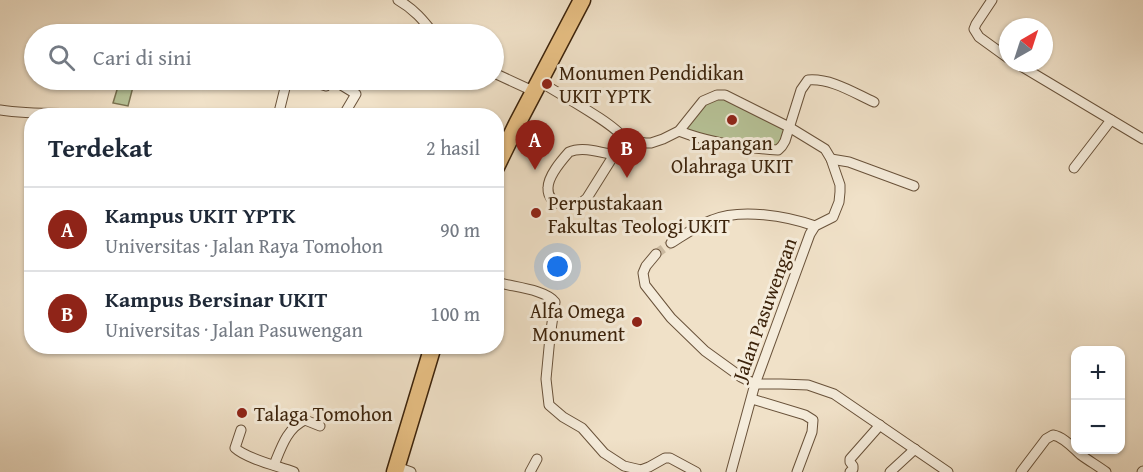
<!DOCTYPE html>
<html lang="id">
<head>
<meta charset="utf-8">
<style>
	body { margin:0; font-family:"Gentium Book Plus",serif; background:#f6f6f7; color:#1f2937 }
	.controls { position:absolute; right:18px; bottom:18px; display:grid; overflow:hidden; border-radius:12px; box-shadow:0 2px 4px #0004 }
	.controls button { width:54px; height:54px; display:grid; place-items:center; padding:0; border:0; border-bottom:2px solid #e0e1e3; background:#fff; color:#1f2937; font:30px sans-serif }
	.compass { position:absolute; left:999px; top:18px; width:54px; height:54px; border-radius:50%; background:#fff; box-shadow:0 2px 4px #0004; rotate:39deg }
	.you { position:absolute; left:558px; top:267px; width:21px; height:21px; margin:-15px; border:4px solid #fff; border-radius:50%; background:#1a73e8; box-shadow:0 0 0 9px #1a73e833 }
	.badge { display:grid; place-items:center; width:39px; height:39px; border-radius:50%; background:#8f2418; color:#fff; font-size:20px; font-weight:700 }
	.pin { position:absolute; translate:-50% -50px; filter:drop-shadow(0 2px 3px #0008) }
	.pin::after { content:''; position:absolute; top:32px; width:21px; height:18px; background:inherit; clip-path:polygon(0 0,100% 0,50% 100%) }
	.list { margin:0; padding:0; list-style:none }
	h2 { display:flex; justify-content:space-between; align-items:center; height:78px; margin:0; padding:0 24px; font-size:26px }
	h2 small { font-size:20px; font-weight:400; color:#747a83 }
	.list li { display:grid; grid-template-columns:39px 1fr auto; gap:18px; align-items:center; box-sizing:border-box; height:84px; padding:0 24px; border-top:2px solid #e0e1e3 }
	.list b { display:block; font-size:22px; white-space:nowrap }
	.list p { margin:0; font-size:20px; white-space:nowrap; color:#747a83 }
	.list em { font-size:20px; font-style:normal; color:#747a83 }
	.icon { flex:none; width:33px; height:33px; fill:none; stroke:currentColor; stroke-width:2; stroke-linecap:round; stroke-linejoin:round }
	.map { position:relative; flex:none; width:1143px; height:472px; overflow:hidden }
	.search { position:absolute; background:#fff; box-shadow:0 2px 4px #0004; left:24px; top:24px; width:480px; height:66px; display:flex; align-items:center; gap:15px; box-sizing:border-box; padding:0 21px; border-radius:33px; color:#747a83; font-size:22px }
	.panel { position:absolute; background:#fff; box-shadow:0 2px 4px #0004; left:24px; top:108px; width:480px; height:246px; border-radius:24px }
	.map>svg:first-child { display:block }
	.green { fill:#b7c398; stroke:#7a7352; stroke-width:1.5 }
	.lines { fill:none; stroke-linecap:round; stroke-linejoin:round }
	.street-tunnel { stroke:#ccbba2; stroke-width:9; stroke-dasharray:9 4.5; stroke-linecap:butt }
	.street-casing { stroke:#69523a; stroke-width:11 }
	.highway-casing { stroke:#3c230b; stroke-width:19 }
	.street { stroke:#f5ecdb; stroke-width:9 }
	.highway { stroke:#e8c084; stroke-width:16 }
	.poi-dot { fill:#8f2418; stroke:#f5ecdb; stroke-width:2 }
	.labels { text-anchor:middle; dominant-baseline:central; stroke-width:6; stroke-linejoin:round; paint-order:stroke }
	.poi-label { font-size:20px; fill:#3c230b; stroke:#f5ecdb; text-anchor:start }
	.street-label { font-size:20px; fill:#3c230b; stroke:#f5ecdb }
</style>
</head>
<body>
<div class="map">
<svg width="1143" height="472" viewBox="0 0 1143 472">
	<rect width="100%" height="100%" fill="#f0e1c8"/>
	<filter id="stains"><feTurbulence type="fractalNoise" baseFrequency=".00333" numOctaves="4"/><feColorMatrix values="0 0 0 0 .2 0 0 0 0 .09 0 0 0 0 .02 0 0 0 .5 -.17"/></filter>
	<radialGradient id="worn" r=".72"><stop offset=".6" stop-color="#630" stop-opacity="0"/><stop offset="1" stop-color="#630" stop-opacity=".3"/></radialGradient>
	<g class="green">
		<path d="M 120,80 L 134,83 L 128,106 L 113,103 Z"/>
		<path d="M 717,95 L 789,127 L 778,150 L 679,131 L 699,105 Z"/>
	</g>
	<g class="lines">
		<path class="street-tunnel" d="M 656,254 L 671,243"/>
		<defs>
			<g id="street">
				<path d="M 398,0 C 414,9 423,20 434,34"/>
				<path d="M 992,0 L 976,24 L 974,29 L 979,37 L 1008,58"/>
				<path d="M 1016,63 L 1143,139"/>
				<path d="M 494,73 L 533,91"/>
				<path d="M 307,80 L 326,86 L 330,80"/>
				<path d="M 333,80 L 356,94 L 343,116"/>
				<path d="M 539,81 C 557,93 616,124 624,139 L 645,143 L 651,143 L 663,139 L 679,131 L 703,101 L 717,95 L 725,95 L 789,127 L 825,149 L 831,159 L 840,185 L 840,192 L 839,202 L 833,217 L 815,226 L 810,234 L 755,384 L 731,472"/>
				<path d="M 0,110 C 36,116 72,112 108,114 C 117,114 127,114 136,116"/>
				<path d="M 442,115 L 443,116"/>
				<path d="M 278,116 L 287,80"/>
				<path d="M 679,131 C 710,143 745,148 778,150 L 782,146 L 785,141 L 801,90 L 808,80 C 831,78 854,93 874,102"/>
				<path d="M 614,155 C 600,152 582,146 569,152 C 561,161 548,176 548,188 C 547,208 577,210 587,198 L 624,139"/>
				<path d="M 831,159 L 849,162 L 914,186"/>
				<path d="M 1074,168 L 1111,120"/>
				<path d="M 671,243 C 684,235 698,225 712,220 C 741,208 787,216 815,226"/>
				<path d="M 656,254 L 646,266 L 643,273 L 645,285 L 671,318 L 705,351 L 741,377 L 755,384 L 781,384 L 808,385 L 834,394 L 948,472"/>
				<path d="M 496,282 C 512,287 545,289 555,302 L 550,337 L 546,379 L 549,405 L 563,417 L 582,428 L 604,453 L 624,466 L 641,470 L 649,467 L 665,458 L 670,458 L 696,472"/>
				<path d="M 752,399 L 805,415 L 813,420 L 812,432 L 797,472"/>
				<path d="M 241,430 L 235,448 C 247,459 278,466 294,472"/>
				<path d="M 274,465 C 281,448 287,428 305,420 L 320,426"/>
				<path d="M 397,467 L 411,472"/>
				<path d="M 530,472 L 537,459"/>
				<path d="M 850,472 L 853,469 L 853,466 L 850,462 L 850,459 L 880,425"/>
				<path d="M 890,472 L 915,449"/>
				<path d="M 1021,472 L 1046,439 L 1053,435 C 1064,437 1073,448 1081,455 C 1089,461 1098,466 1106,472"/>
				<path d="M 1142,472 L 1143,471"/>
			</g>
			<g id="highway">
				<path d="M 496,167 L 517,124 L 582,0"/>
				<path d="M 395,472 L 433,346"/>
			</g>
		</defs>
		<use href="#street" class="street-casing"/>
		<use href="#highway" class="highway-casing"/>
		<use href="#street" class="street"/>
		<use href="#highway" class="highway"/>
	</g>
	<g class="poi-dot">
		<circle cx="547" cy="84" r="6"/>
		<circle cx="732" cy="120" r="6"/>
		<circle cx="536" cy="213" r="6"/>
		<circle cx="637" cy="322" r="6"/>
		<circle cx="242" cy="413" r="6"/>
	</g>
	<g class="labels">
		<g class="poi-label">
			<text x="559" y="72">Monumen Pendidikan<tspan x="559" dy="23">UKIT YPTK</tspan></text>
			<text x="732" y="142" text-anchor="middle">Lapangan<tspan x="732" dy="23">Olahraga UKIT</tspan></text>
			<text x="548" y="202">Perpustakaan<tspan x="548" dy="23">Fakultas Teologi UKIT</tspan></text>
			<text x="625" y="310" text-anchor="end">Alfa Omega<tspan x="625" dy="23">Monument</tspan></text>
			<text x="254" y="413">Talaga Tomohon</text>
		</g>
		<g class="street-label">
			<text transform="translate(764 309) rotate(-70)">Jalan Pasuwengan</text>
		</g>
	</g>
	<rect width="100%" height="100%" filter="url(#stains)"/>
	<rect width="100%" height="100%" fill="url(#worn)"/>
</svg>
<div class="controls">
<button>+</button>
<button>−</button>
</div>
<svg class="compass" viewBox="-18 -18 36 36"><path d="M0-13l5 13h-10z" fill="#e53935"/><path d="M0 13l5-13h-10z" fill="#747a83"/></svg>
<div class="you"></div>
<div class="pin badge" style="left:535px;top:170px">A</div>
<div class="pin badge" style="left:627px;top:178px">B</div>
<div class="search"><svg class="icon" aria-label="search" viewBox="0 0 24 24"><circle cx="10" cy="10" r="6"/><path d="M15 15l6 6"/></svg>Cari di sini</div>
<section class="panel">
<h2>Terdekat<small>2 hasil</small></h2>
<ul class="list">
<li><span class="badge">A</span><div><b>Kampus UKIT YPTK</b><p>Universitas · Jalan Raya Tomohon</p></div><em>90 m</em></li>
<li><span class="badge">B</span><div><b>Kampus Bersinar UKIT</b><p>Universitas · Jalan Pasuwengan</p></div><em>100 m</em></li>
</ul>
</section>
</div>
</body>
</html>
